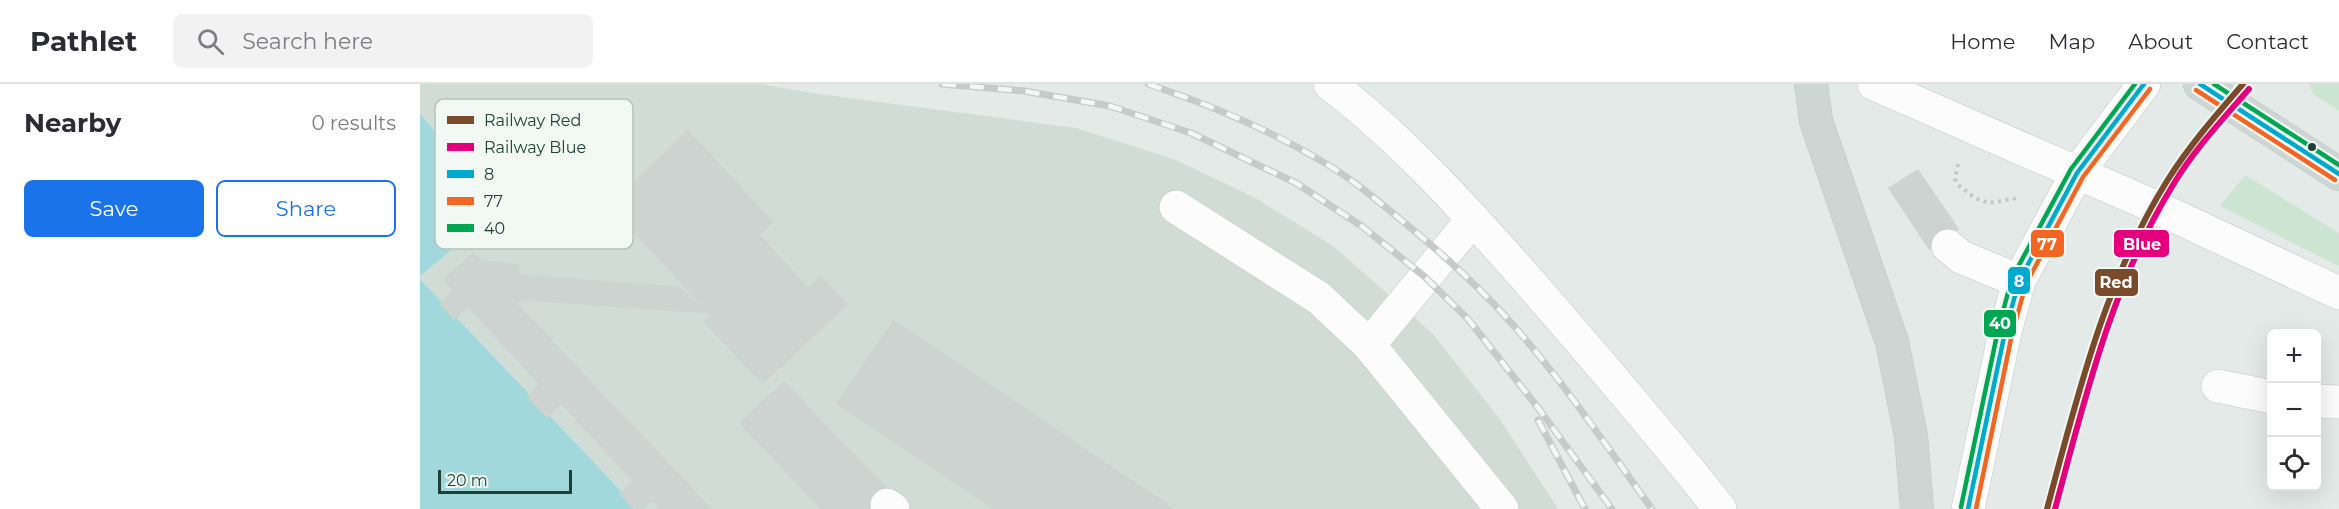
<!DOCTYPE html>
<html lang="en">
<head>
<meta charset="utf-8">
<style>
	body { margin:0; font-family:Montserrat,sans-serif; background:#f2f2f3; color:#2b2b33 }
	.controls { position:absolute; right:18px; bottom:18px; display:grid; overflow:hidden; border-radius:9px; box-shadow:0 6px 24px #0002 }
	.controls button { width:54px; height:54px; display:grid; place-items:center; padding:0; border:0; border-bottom:2px solid #e1e1e2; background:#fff; color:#2b2b33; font:30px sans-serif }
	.scale { position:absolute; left:18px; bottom:15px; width:134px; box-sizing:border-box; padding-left:6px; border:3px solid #1f4034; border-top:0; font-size:16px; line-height:21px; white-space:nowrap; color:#1f4034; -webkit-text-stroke:4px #f2f9f5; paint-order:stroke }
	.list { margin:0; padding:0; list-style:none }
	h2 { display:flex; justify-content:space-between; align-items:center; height:78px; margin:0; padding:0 24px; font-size:26px }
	h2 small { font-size:20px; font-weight:400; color:#7c7c81 }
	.actions { display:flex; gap:12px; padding:18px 24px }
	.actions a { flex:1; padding:14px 0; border:2px solid #1a73e8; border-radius:9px; text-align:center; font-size:21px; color:#1a73e8 }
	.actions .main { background:#1a73e8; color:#fff }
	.icon { flex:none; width:33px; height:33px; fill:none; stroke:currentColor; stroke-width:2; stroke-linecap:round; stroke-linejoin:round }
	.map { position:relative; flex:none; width:1919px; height:425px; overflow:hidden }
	header { display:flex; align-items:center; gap:36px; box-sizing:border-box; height:84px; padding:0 30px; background:#fff; border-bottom:2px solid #e1e1e2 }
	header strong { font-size:28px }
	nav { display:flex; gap:33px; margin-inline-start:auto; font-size:21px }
	.search { width:420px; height:54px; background:#f2f2f3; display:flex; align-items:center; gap:15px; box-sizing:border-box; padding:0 21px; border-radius:9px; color:#7c7c81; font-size:22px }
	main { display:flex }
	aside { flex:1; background:#fff }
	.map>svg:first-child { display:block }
	.built { fill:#d1dcd7 }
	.green { fill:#cce4d2 }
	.water { fill:#a0d8dc }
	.building { fill:#ccd3d0 }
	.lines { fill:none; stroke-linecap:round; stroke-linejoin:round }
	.minor-casing { stroke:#c1c7c4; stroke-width:34 }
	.major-casing { stroke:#bcc7c2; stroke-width:34 }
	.path { stroke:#c0cac5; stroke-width:4; stroke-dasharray:3 4.5; stroke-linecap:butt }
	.minor { stroke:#fbfcfb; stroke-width:33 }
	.major { stroke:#cdd6d3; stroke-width:33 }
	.rail-casing { stroke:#c6cbc9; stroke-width:7 }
	.rail { stroke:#f2f9f5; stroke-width:4.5; stroke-dasharray:14; stroke-linecap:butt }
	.bus-1-casing { stroke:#f2f9f5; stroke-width:9 }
	.bus-2-casing { stroke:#f2f9f5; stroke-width:9 }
	.bus-3-casing { stroke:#f2f9f5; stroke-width:9 }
	.bus-1 { stroke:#00a9ce; stroke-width:4.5 }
	.bus-2 { stroke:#f26522; stroke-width:4.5 }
	.bus-3 { stroke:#00a651; stroke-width:4.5 }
	.rail-1-casing { stroke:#f2f9f5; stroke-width:10 }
	.rail-2-casing { stroke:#f2f9f5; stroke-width:10 }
	.rail-1 { stroke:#7a4b2a; stroke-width:6 }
	.rail-2 { stroke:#e5007d; stroke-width:6 }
	.bus-dot { fill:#1f4034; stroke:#f2f9f5; stroke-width:2 }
	.key { fill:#f2f9f5; stroke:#b3c2bb; stroke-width:1.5 }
	.key-label { font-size:16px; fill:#1f4034 }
	.line-badge { stroke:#f2f9f5; stroke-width:2 }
	.badge-label { font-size:16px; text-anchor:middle; font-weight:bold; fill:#fff }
</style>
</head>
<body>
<header>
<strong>Pathlet</strong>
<div class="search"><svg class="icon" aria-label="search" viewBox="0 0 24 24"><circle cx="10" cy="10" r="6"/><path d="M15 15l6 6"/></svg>Search here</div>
<nav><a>Home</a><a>Map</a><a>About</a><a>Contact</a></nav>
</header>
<main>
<aside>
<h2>Nearby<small>0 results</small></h2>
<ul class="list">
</ul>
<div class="actions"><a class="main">Save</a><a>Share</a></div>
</aside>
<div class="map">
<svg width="1919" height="425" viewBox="0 0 1919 425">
	<rect width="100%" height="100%" fill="#e4eae7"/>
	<path class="built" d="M 0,0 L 340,0 L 399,10 L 656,44 L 756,76 L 835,114 L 913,162 L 1012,249 L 1079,334 L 1138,425 L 218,425 L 0,195 L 0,192 L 81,125 L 0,30 Z"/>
	<g class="green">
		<path d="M 1889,0 L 1919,0 L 1919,27 L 1894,11 Z"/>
		<path d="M 1825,91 L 1919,149 L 1919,182 L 1800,122 Z"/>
	</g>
	<g class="water">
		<path d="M 0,30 L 81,125 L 0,192 Z"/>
		<path d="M 0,195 L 218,425 L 0,425 Z"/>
	</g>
	<g class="building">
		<path d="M 268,46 L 354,138 L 340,151 L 388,203 L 401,191 L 428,220 L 343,300 L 283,238 L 291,230 L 100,216 L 97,219 L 292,425 L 239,425 L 232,417 L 224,425 L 213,425 L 199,410 L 213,397 L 141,320 L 127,334 L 107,313 L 119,300 L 47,223 L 34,236 L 19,220 L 33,206 L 23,196 L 53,168 L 60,176 L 99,180 L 99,190 L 260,203 L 287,227 L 188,122 Z"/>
		<path d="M 1498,85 L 1539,145 L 1509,166 L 1468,104 Z"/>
		<path d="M 473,236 L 491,247 L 755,425 L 573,425 L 416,320 Z"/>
		<path d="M 364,297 L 469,406 L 450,425 L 401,425 L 319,339 Z"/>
	</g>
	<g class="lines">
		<defs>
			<g id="minor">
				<path d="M 910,0 C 980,53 1040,120 1098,185 C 1167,264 1235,343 1300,425"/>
				<path d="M 1454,0 L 1731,121 L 1919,209"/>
				<path d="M 756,123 L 899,214 L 949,261 L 1082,425"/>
				<path d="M 1528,162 L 1541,173 L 1599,197"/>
				<path d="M 949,261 L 1053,135"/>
				<path d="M 1798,302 L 1852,313"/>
				<path d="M 1896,317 L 1919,318"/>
				<path d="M 467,421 L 473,425"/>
				<path d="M 1548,425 L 1585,248 L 1599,197 L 1657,89 L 1724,0"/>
			</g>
			<g id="major">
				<path d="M 1391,0 L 1396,37 L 1472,258 L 1491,352 L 1497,425"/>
				<path d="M 1780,0 L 1919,90"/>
			</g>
		</defs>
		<use href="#minor" class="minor-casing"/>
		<use href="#major" class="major-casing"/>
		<path class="path" d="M 1538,80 L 1535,95 L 1538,101 L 1555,114 L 1569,119 L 1598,114"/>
		<use href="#minor" class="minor"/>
		<use href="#major" class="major"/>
		<defs>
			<g id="rail">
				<path d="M 522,0 L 604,7 L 690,22 L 771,49 L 876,99 L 943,143 L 1005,193 L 1048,235 L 1119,325 L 1192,425"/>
				<path d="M 728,0 C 787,20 844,43 898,75 C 930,93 958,117 986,140 C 1013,162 1039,185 1064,210 C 1128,274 1179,352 1232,425"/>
				<path d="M 1118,336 L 1165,425"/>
			</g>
		</defs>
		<use href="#rail" class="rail-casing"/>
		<use href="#rail" class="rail"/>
		<defs>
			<g id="bus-1">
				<path d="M 1780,0 L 1919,90"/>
				<path d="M 1548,425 L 1585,248 L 1599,197 L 1657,89 L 1724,0"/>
			</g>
			<g id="bus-2">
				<path d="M 1776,6 L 1915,96"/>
				<path d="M 1556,425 L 1592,250 L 1606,200 L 1663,93 L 1730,5"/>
			</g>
			<g id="bus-3">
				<path d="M 1794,0 L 1919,81"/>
				<path d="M 1541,423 L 1578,246 L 1592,194 L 1651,85 L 1715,0"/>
			</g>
		</defs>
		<use href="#bus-1" class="bus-1-casing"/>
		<use href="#bus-2" class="bus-2-casing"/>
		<use href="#bus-3" class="bus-3-casing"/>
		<use href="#bus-1" class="bus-1"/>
		<use href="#bus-2" class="bus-2"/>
		<use href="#bus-3" class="bus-3"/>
		<defs>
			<path id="rail-1" d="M 1627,425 C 1657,313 1685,196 1747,97 C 1769,62 1796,31 1823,0"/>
			<path id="rail-2" d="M 1635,425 C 1665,314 1692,200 1753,101 C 1774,66 1802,36 1829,5"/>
		</defs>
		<use href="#rail-1" class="rail-1-casing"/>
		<use href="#rail-2" class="rail-2-casing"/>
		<use href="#rail-1" class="rail-1"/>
		<use href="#rail-2" class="rail-2"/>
	</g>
	<circle class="bus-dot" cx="1892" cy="63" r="5"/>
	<rect x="15" y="15" width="198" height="150" rx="9" class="key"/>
	<rect x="27" y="32" width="27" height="8" fill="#7a4b2a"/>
	<rect x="27" y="59" width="27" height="8" fill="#e5007d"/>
	<rect x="27" y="86" width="27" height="8" fill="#00a9ce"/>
	<rect x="27" y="113" width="27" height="8" fill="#f26522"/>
	<rect x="27" y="140" width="27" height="8" fill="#00a651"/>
	<g class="key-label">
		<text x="64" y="42">Railway Red</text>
		<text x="64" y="69">Railway Blue</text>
		<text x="64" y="96">8</text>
		<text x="64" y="123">77</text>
		<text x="64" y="150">40</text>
	</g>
	<g class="line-badge">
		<rect x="1610" y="145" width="35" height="29" rx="6" fill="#f26522"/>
		<rect x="1693" y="145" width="57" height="29" rx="6" fill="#e5007d"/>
		<rect x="1587" y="182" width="24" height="29" rx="6" fill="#00a9ce"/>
		<rect x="1674" y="184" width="45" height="29" rx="6" fill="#7a4b2a"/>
		<rect x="1563" y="225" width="34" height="29" rx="6" fill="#00a651"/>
	</g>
	<g class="badge-label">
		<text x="1627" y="166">77</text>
		<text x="1722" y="166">Blue</text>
		<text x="1599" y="203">8</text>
		<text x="1696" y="204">Red</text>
		<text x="1580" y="245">40</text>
	</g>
</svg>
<div class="controls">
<button>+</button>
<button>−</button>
<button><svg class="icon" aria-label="locate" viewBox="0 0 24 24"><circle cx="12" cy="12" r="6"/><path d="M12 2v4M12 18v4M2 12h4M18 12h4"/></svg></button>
</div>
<div class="scale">20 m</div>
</div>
</main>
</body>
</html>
